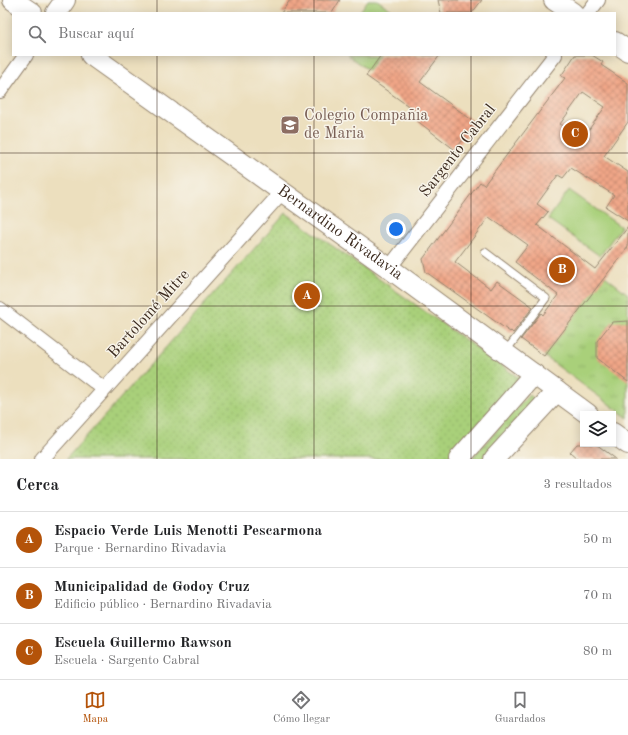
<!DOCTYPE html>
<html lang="es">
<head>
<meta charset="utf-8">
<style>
	body { margin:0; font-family:"Old Standard TT",serif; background:#f2f2f2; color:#202124 }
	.controls { position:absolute; right:12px; bottom:12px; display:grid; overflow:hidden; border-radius:0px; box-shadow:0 2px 10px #0003 }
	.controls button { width:36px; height:36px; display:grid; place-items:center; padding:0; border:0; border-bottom:1px solid #e0e0e0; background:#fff; color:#202124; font:20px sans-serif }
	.you { position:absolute; left:396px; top:229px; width:14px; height:14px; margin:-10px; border:3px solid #fff; border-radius:50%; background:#1a73e8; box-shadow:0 0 0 6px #1a73e833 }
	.badge { display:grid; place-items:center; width:26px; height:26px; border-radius:50%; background:#b45309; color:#fff; font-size:13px; font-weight:700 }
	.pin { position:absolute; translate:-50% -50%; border:2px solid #fff; box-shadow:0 1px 4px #0006 }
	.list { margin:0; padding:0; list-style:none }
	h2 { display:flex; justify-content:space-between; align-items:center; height:52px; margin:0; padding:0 16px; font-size:17px }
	h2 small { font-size:13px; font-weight:400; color:#757577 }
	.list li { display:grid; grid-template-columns:26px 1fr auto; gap:12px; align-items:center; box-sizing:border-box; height:56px; padding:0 16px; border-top:1px solid #e0e0e0 }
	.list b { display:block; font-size:15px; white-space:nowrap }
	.list p { margin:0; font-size:13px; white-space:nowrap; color:#757577 }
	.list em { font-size:13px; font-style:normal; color:#757577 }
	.icon { flex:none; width:22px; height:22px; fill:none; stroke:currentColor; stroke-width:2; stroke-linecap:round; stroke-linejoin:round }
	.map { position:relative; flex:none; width:628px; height:459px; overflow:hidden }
	.search { position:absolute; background:#fff; box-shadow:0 2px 10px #0003; left:12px; right:12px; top:12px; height:44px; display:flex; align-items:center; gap:10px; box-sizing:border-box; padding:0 14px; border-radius:0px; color:#757577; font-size:15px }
	.sheet { height:220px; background:#fff }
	nav { display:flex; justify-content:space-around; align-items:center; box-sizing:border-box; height:56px; border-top:1px solid #e0e0e0; background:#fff; font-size:11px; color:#757577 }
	nav a { display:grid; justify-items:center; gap:2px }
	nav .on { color:#b45309 }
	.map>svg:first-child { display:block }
	.grass { fill:url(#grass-tufts); stroke:#727d4c }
	.park { fill:url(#park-dots); stroke:#727d4c }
	.pitch { fill:#a9d07a; stroke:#727d4c }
	.building { fill:url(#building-cross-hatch); fill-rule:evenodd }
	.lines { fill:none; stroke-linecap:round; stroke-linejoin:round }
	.lane-casing { stroke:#94846e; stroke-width:9 }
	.street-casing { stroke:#94846e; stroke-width:16 }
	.secondary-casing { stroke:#94846e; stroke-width:22 }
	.lane { stroke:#fff; stroke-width:7 }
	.street { stroke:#fff; stroke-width:14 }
	.secondary { stroke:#fff; stroke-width:20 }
	.grid { fill:none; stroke:#3b2a1e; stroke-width:1; stroke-opacity:0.55 }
	.labels { text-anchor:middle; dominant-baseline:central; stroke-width:3; stroke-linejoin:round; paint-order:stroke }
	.education-label { font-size:16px; fill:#785e54; stroke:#f7f3e8; text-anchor:start }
	.street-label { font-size:16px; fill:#3b2a1e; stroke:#f7f3e8 }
</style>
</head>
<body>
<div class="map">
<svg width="628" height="459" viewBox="0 0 628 459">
	<defs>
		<pattern id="grass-tufts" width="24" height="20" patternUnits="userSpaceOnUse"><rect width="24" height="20" fill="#a9d07a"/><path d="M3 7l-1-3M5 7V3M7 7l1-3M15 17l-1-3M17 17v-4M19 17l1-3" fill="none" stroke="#92b369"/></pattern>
		<pattern id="park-dots" width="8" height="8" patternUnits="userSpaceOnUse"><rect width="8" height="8" fill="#a9d07a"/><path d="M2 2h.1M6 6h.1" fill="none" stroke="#92b369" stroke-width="1.8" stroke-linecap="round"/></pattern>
		<pattern id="building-cross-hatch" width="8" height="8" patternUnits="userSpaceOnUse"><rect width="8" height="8" fill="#f0a687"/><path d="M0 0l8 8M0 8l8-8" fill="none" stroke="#c4876e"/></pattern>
	</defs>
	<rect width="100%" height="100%" fill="#f7f3e8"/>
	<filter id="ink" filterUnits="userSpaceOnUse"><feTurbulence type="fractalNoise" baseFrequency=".025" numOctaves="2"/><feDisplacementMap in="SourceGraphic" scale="8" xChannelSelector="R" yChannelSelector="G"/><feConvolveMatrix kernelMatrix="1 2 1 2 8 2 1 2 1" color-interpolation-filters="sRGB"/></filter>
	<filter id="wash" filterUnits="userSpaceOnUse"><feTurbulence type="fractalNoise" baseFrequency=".012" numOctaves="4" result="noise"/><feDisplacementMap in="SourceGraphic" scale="16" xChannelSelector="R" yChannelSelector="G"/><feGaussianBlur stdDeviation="0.9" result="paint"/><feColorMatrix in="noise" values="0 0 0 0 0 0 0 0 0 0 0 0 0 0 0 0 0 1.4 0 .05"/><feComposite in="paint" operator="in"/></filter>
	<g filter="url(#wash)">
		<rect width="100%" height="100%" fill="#ecdfbe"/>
		<g class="grass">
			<path d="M 605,276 L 628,294 L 628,418 L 544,356 Z"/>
			<path d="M 529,395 L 536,400 L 482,459 L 471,459 Z"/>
		</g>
		<path class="park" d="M 286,213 L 519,378 L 446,459 L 66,459 Z"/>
		<g class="pitch">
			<path d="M 368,0 L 377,0 L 396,13 L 359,13 Z"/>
			<path d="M 347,55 L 379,55 L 368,70 Z"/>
			<path d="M 569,190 L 621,227 L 600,256 L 548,219 Z"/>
		</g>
		<g id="blocks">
			<g class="building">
				<path d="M 290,0 L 340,0 L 332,13 L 281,13 Z"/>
				<path d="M 438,0 L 482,0 L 472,13 L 441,13 Z"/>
				<path d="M 381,55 L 440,55 L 420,82 L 476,123 L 455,150 L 416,120 L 421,115 L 366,76 Z"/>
				<path d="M 575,55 L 592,55 L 603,62 L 601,65 L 628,83 L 628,122 L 604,156 L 628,172 L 628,221 L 606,207 L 614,195 L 571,168 L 563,178 L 558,175 L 537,204 L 548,212 L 537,225 L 595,269 L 628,227 L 628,247 L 544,356 L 521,339 L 541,313 L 543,315 L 558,295 L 515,262 L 528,245 L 489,217 L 455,262 L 491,289 L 497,281 L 533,307 L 513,333 L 511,331 L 510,332 L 426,272 L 423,259 L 480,182 L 484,185 L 565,78 L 561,76 ZM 583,92 L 605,107 L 582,139 L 560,124 Z"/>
				<path d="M 628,321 L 628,382 L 597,358 L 597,341 L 612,322 Z"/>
				<path d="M 577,444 L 596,444 L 616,459 L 578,459 L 570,452 Z"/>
			</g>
		</g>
	</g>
	<g filter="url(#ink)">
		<use href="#blocks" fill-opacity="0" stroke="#94846e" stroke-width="1"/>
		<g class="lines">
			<defs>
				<path id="lane" d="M 485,252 L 546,298 L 506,351"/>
				<g id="street">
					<path d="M 588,13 L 598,0"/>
					<path d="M 0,91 L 26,55"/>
					<path d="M 389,268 L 555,55"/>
					<path d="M 0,309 L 104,389"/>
					<path d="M 42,459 L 282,192"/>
				</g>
				<g id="secondary">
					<path d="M 13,0 L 32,13"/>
					<path d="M 554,0 L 573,13"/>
					<path d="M 56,13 L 65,0"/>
					<path d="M 615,42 L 628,51"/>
					<path id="s1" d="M 91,55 L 389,268 L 588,414"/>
					<path d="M 613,433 L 628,444"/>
					<path d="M 459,459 L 534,374"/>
					<path d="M 494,459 L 557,391"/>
				</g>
			</defs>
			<use href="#lane" class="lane-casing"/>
			<use href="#street" class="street-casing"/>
			<use href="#secondary" class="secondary-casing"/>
			<use href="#lane" class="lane"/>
			<use href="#street" class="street"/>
			<use href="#secondary" class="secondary"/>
		</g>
	</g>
	<path class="grid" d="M 157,0 L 157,13M 314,0 L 314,13M 471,0 L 471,13M 157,55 L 157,459M 314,55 L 314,459M 471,55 L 471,459M 0,153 L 628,153M 0,306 L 628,306"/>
	<defs>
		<symbol id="school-square" viewBox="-11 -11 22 22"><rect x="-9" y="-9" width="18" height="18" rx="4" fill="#8d6e63" stroke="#f7f3e8"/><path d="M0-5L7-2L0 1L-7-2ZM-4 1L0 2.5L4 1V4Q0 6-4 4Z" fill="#fff"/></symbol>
	</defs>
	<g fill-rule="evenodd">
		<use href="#school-square" x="279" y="114" width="22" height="22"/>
	</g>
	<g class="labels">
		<g class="education-label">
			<text x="304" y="116">Colegio Compañia<tspan x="304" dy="18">de Maria</tspan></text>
		</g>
		<g class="street-label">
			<text transform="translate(458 151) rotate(-52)">Sargento Cabral</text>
			<text stroke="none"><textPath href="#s1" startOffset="306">Bernardino Rivadavia</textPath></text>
			<text transform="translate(149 314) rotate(-48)">Bartolomé Mitre</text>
		</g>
	</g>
</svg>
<div class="controls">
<button><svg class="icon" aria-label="layers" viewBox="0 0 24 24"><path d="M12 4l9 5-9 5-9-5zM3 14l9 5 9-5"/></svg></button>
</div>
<div class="you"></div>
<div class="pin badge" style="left:307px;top:296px">A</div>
<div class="pin badge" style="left:562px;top:270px">B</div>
<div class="pin badge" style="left:575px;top:134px">C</div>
<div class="search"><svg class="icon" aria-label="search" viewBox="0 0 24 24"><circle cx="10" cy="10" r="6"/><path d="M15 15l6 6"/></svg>Buscar aquí</div>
</div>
<section class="sheet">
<h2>Cerca<small>3 resultados</small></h2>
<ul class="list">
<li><span class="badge">A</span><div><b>Espacio Verde Luis Menotti Pescarmona</b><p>Parque · Bernardino Rivadavia</p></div><em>50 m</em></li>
<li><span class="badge">B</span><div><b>Municipalidad de Godoy Cruz</b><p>Edificio público · Bernardino Rivadavia</p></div><em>70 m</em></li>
<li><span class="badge">C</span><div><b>Escuela Guillermo Rawson</b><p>Escuela · Sargento Cabral</p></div><em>80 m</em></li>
</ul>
</section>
<nav>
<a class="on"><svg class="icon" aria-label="map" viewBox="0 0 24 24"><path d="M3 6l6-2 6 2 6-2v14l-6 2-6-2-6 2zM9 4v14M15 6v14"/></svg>Mapa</a>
<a><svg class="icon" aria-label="directions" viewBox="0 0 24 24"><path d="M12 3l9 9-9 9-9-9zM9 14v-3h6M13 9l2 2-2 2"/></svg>Cómo llegar</a>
<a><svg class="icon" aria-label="saved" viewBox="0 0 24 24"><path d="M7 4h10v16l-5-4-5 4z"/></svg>Guardados</a>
</nav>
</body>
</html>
